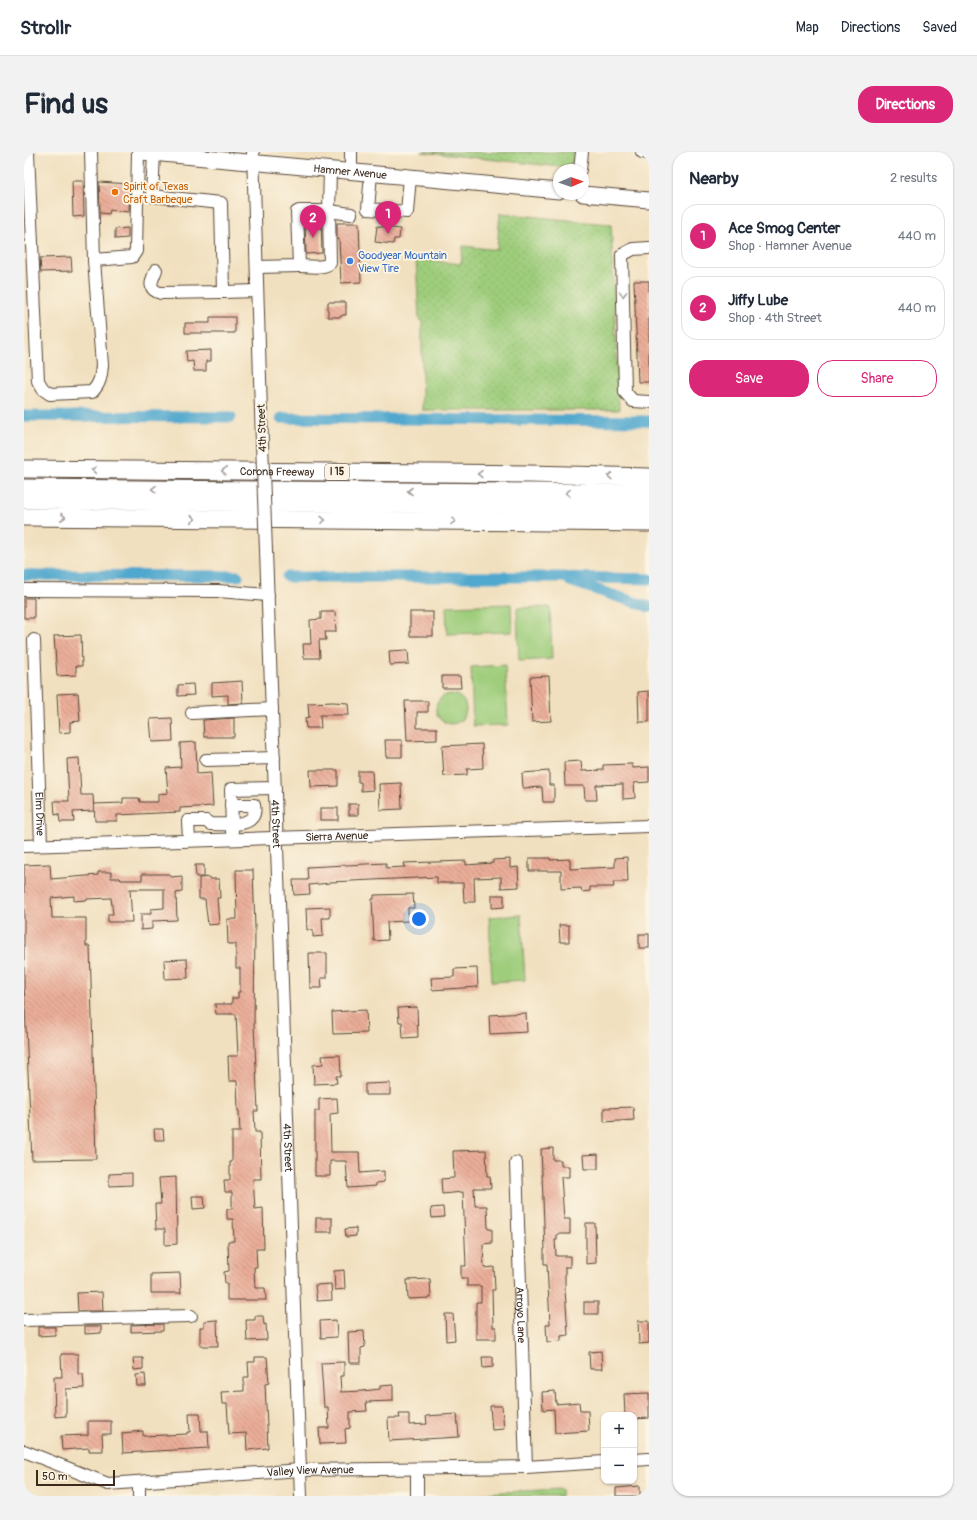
<!DOCTYPE html>
<html lang="en">
<head>
<meta charset="utf-8">
<style>
	body { margin:0; font-family:Pangolin,sans-serif; background:#f2f2f3; color:#1f2937 }
	.controls { position:absolute; right:12px; bottom:12px; display:grid; overflow:hidden; border-radius:8px; box-shadow:0 1px 3px #0004 }
	.controls button { width:36px; height:36px; display:grid; place-items:center; padding:0; border:0; border-bottom:1px solid #e0e1e3; background:#fff; color:#1f2937; font:20px sans-serif }
	.compass { position:absolute; left:529px; top:12px; width:36px; height:36px; border-radius:50%; background:#fff; box-shadow:0 1px 3px #0004; rotate:88deg }
	.scale { position:absolute; left:12px; bottom:10px; width:79px; box-sizing:border-box; padding-left:4px; border:2px solid #3b2a1e; border-top:0; font-size:11px; line-height:14px; white-space:nowrap; color:#3b2a1e; -webkit-text-stroke:3px #fcf5e5; paint-order:stroke }
	.you { position:absolute; left:395px; top:767px; width:14px; height:14px; margin:-10px; border:3px solid #fff; border-radius:50%; background:#1a73e8; box-shadow:0 0 0 6px #1a73e833 }
	.badge { display:grid; place-items:center; width:26px; height:26px; border-radius:50%; background:#db2777; color:#fff; font-size:13px; font-weight:700 }
	.pin { position:absolute; translate:-50% -33px; filter:drop-shadow(0 1px 2px #0008) }
	.pin::after { content:''; position:absolute; top:21px; width:14px; height:12px; background:inherit; clip-path:polygon(0 0,100% 0,50% 100%) }
	.list { margin:0; padding:0; list-style:none }
	h2 { display:flex; justify-content:space-between; align-items:center; height:52px; margin:0; padding:0 16px; font-size:17px }
	h2 small { font-size:13px; font-weight:400; color:#747a83 }
	.list li { display:grid; grid-template-columns:26px 1fr auto; gap:12px; align-items:center; box-sizing:border-box; height:64px; margin:0 8px 8px; padding:0 8px; border:1px solid #e0e1e3; border-radius:16px }
	.list b { display:block; font-size:15px; white-space:nowrap }
	.list p { margin:0; font-size:13px; white-space:nowrap; color:#747a83 }
	.list em { font-size:13px; font-style:normal; color:#747a83 }
	.actions { display:flex; gap:8px; padding:12px 16px }
	.actions a { flex:1; padding:9px 0; border:1px solid #db2777; border-radius:16px; text-align:center; font-size:14px; color:#db2777 }
	.actions .main { background:#db2777; color:#fff }
	.map { position:relative; flex:none; width:625px; height:1344px; overflow:hidden; border-radius:16px }
	header { display:flex; align-items:center; gap:24px; box-sizing:border-box; height:56px; padding:0 20px; background:#fff; border-bottom:1px solid #e0e1e3 }
	header strong { font-size:19px }
	nav { display:flex; gap:22px; margin-inline-start:auto; font-size:14px }
	.intro { display:flex; align-items:center; justify-content:space-between; box-sizing:border-box; height:96px; padding:0 24px }
	h1 { margin:0; font-size:28px }
	.button { padding:10px 18px; border-radius:16px; background:#db2777; color:#fff; font-size:14px; font-weight:700 }
	main { display:flex; gap:24px; padding:0 24px }
	aside { flex:1; background:#fff; border-radius:16px; box-shadow:0 1px 3px #0004 }
	.map>svg:first-child { display:block }
	.grass { fill:url(#grass-dots); stroke:#6c7c4d }
	.park { fill:#9ecd7c; stroke:#6c7c4d }
	.lines { fill:none; stroke-linecap:round; stroke-linejoin:round }
	.canal { stroke:#51a8ce; stroke-width:11 }
	.building { fill:url(#building-back-hatch) }
	.minor-casing { stroke:#564536; stroke-width:14 }
	.major-casing { stroke:#564536; stroke-width:17 }
	.highway-casing { stroke:#564536; stroke-width:19 }
	.minor { stroke:#fff; stroke-width:12 }
	.major { stroke:#fff; stroke-width:15 }
	.highway { stroke:#fff; stroke-width:17 }
	.minor-bridge-casing { stroke:#564536; stroke-width:14; stroke-linecap:butt }
	.minor-bridge { stroke:#fff; stroke-width:12 }
	.oneway { stroke:#a79f9a }
	.food-dot { fill:#e8710a; stroke:#fcf5e5; stroke-width:1.5 }
	.shop-dot { fill:#3f7fe0; stroke:#fcf5e5; stroke-width:1.5 }
	.labels { text-anchor:middle; dominant-baseline:central; stroke-width:3.5; stroke-linejoin:round; paint-order:stroke }
	.shield { fill:#fcf5e5; stroke:#75675a; stroke-width:1 }
	.shield-label { font-size:10px; font-weight:bold; fill:#3b2a1e }
	.street-label { font-size:11px; fill:#3b2a1e; stroke:#fcf5e5 }
	.food-label { font-size:11px; fill:#c56008; stroke:#fcf5e5; text-anchor:start }
	.shop-label { font-size:11px; fill:#366cbe; stroke:#fcf5e5; text-anchor:start }
</style>
</head>
<body>
<header>
<strong>Strollr</strong>
<nav><a>Map</a><a>Directions</a><a>Saved</a></nav>
</header>
<div class="intro"><h1>Find us</h1><a class="button">Directions</a></div>
<main>
<div class="map">
<svg width="625" height="1344" viewBox="0 0 625 1344">
	<defs>
		<pattern id="grass-dots" width="8" height="8" patternUnits="userSpaceOnUse"><rect width="8" height="8" fill="#9ecd7c"/><path d="M2 2h.1M6 6h.1" fill="none" stroke="#89b06b" stroke-width="1.8" stroke-linecap="round"/></pattern>
		<pattern id="building-back-hatch" width="6" height="6" patternUnits="userSpaceOnUse"><rect width="6" height="6" fill="#eaad99"/><path d="M-1 5l2 2M0 0l6 6M5-1l2 2" fill="none" stroke="#bf8d7c"/></pattern>
	</defs>
	<rect width="100%" height="100%" fill="#fcf5e5"/>
	<filter id="ink" filterUnits="userSpaceOnUse"><feTurbulence type="fractalNoise" baseFrequency=".025" numOctaves="2"/><feDisplacementMap in="SourceGraphic" scale="8" xChannelSelector="R" yChannelSelector="G"/><feConvolveMatrix kernelMatrix="1 2 1 2 8 2 1 2 1" color-interpolation-filters="sRGB"/></filter>
	<filter id="wash" filterUnits="userSpaceOnUse"><feTurbulence type="fractalNoise" baseFrequency=".012" numOctaves="4" result="noise"/><feDisplacementMap in="SourceGraphic" scale="16" xChannelSelector="R" yChannelSelector="G"/><feGaussianBlur stdDeviation="0.9" result="paint"/><feColorMatrix in="noise" values="0 0 0 0 0 0 0 0 0 0 0 0 0 0 0 0 0 1.4 0 .05"/><feComposite in="paint" operator="in"/></filter>
	<g filter="url(#wash)">
		<rect width="100%" height="100%" fill="#f1e0bf"/>
		<g class="grass">
			<path d="M 398,0 L 551,0 L 548,11 L 542,14 L 537,15 Z"/>
			<path d="M 476,61 L 562,70 L 587,72 L 595,258 L 398,258 L 398,170 L 395,167 L 392,107 L 437,112 L 439,94 L 473,98 Z"/>
		</g>
		<g class="park">
			<path d="M 487,452 L 488,480 L 423,482 L 422,454 Z"/>
			<path d="M 526,455 L 528,507 L 495,509 L 493,456 Z"/>
			<path d="M 481,513 L 484,573 L 449,574 L 447,515 Z"/>
			<circle cx="427" cy="557" r="15"/>
			<path d="M 497,763 L 501,828 L 468,830 L 465,765 Z"/>
			<path d="M 537,1337 L 537,1344 L 461,1344 L 461,1341 Z"/>
		</g>
		<g class="lines">
			<g class="canal">
				<path d="M 0,264 L 207,265"/>
				<path d="M 257,266 L 625,269"/>
				<path d="M 0,423 L 214,424"/>
				<path d="M 263,425 L 535,425 L 625,427"/>
				<path d="M 546,429 L 625,455"/>
			</g>
		</g>
		<g id="blocks">
			<g class="building">
				<path d="M 48,29 L 59,29 L 60,64 L 49,65 Z"/>
				<path d="M 75,30 L 106,32 L 105,60 L 86,58 L 85,62 L 76,61 Z"/>
				<path d="M 297,69 L 298,101 L 282,102 L 281,70 Z"/>
				<path d="M 313,71 L 335,71 L 337,130 L 317,131 L 315,87 L 313,87 Z"/>
				<path d="M 353,74 L 376,77 L 375,87 L 370,87 L 369,92 L 351,90 Z"/>
				<path d="M 104,76 L 104,86 L 91,87 L 91,77 Z"/>
				<path d="M 47,105 L 48,119 L 17,120 L 16,106 Z"/>
				<path d="M 610,129 L 625,129 L 625,230 L 614,230 Z"/>
				<path d="M 304,150 L 322,150 L 322,163 L 318,163 L 317,165 L 304,165 Z"/>
				<path d="M 186,165 L 211,165 L 211,181 L 161,181 L 161,171 L 186,171 Z"/>
				<path d="M 187,198 L 187,209 L 182,209 L 182,219 L 170,219 L 169,209 L 163,210 L 162,199 Z"/>
				<rect x="0" y="446" width="10" height="20"/>
				<path d="M 297,460 L 311,460 L 312,480 L 301,480 L 302,488 L 295,488 L 296,506 L 280,506 L 279,492 L 287,492 L 286,468 L 297,467 Z"/>
				<rect x="386" y="460" width="23" height="24"/>
				<path d="M 57,483 L 58,514 L 52,514 L 52,523 L 33,524 L 30,484 Z"/>
				<path d="M 384,498 L 385,512 L 366,513 L 365,499 Z"/>
				<path d="M 418,524 L 436,524 L 437,536 L 418,536 Z"/>
				<path d="M 525,524 L 527,569 L 508,570 L 506,525 Z"/>
				<path d="M 218,529 L 219,551 L 204,552 L 204,543 L 188,544 L 188,531 Z"/>
				<path d="M 169,532 L 170,543 L 154,544 L 154,533 Z"/>
				<path d="M 625,539 L 625,570 L 615,570 L 614,540 Z"/>
				<path d="M 54,541 L 56,569 L 46,570 L 46,580 L 35,581 L 33,542 Z"/>
				<path d="M 381,549 L 404,549 L 404,560 L 393,560 L 393,576 L 413,576 L 413,588 L 383,589 Z"/>
				<path d="M 309,550 L 324,551 L 325,563 L 296,563 L 297,576 L 282,576 L 281,566 L 285,565 L 284,551 Z"/>
				<path d="M 148,566 L 149,589 L 128,590 L 126,567 Z"/>
				<path d="M 210,566 L 210,585 L 180,585 L 179,568 Z"/>
				<path d="M 361,588 L 378,588 L 378,605 L 362,605 Z"/>
				<path d="M 172,590 L 173,622 L 187,621 L 189,654 L 156,656 L 156,660 L 93,663 L 93,669 L 71,669 L 70,652 L 99,651 L 99,646 L 115,646 L 116,650 L 134,650 L 134,642 L 144,641 L 142,616 L 157,615 L 156,591 Z"/>
				<path d="M 458,592 L 459,616 L 443,617 L 443,623 L 420,624 L 418,594 Z"/>
				<path d="M 55,606 L 57,643 L 69,643 L 70,659 L 49,660 L 50,670 L 36,670 L 35,662 L 31,663 L 30,649 L 45,649 L 43,607 Z"/>
				<path d="M 557,609 L 558,619 L 579,618 L 579,613 L 608,612 L 609,616 L 625,615 L 625,630 L 610,631 L 611,646 L 599,647 L 599,632 L 572,633 L 573,648 L 561,648 L 560,634 L 541,634 L 540,610 Z"/>
				<path d="M 286,618 L 314,618 L 314,634 L 287,635 Z"/>
				<path d="M 334,619 L 348,619 L 349,638 L 337,639 L 337,630 L 334,630 Z"/>
				<path d="M 525,619 L 525,633 L 530,633 L 530,650 L 519,650 L 518,635 L 499,636 L 498,621 Z"/>
				<path d="M 377,631 L 378,657 L 356,658 L 355,632 Z"/>
				<rect x="325" y="652" width="9" height="11"/>
				<rect x="296" y="656" width="18" height="12"/>
				<path d="M 603,705 L 604,730 L 589,730 L 590,735 L 566,735 L 566,739 L 558,740 L 557,736 L 537,737 L 537,719 L 505,719 L 505,706 L 526,706 L 526,708 L 546,707 L 546,717 L 591,715 L 591,706 Z"/>
				<path d="M 486,707 L 486,716 L 494,715 L 495,735 L 477,736 L 477,725 L 450,726 L 451,750 L 440,750 L 439,731 L 413,731 L 413,725 L 306,730 L 306,731 L 285,733 L 286,742 L 270,743 L 269,728 L 284,728 L 283,715 L 362,711 L 362,716 L 381,715 L 380,711 L 442,709 L 442,713 L 469,711 L 469,708 Z"/>
				<path d="M 26,712 L 27,727 L 74,723 L 74,720 L 87,720 L 87,726 L 96,726 L 97,728 L 118,728 L 118,722 L 146,722 L 146,725 L 158,724 L 158,740 L 152,741 L 153,768 L 128,769 L 128,777 L 117,778 L 117,762 L 127,762 L 127,757 L 140,756 L 140,737 L 106,737 L 108,770 L 84,770 L 84,762 L 89,762 L 87,746 L 62,747 L 62,748 L 50,749 L 50,744 L 27,746 L 28,766 L 62,766 L 62,794 L 66,794 L 72,1007 L 8,1008 L 0,832 L 0,713 Z"/>
				<path d="M 171,713 L 180,713 L 180,725 L 172,725 Z"/>
				<path d="M 212,718 L 229,718 L 231,776 L 230,873 L 234,959 L 230,959 L 231,980 L 236,980 L 237,1027 L 229,1027 L 231,1057 L 239,1056 L 240,1097 L 232,1097 L 233,1115 L 230,1115 L 231,1136 L 241,1136 L 242,1148 L 203,1148 L 203,1131 L 201,1131 L 200,1120 L 205,1119 L 204,1089 L 210,1089 L 209,1067 L 203,1067 L 203,1057 L 208,1057 L 208,1040 L 201,1040 L 200,1028 L 206,1028 L 206,1010 L 208,1010 L 208,980 L 216,980 L 215,959 L 214,959 L 213,929 L 205,929 L 204,904 L 214,904 L 212,862 L 192,862 L 191,852 L 208,852 L 208,846 L 214,846 L 214,840 L 216,840 L 216,816 L 212,816 L 212,792 L 204,792 L 203,767 L 213,767 Z"/>
				<path d="M 186,725 L 186,727 L 195,727 L 196,746 L 193,746 L 195,772 L 184,773 L 181,747 L 175,747 L 175,726 Z"/>
				<path d="M 389,742 L 390,756 L 384,756 L 384,769 L 363,770 L 364,788 L 350,789 L 348,747 L 350,747 L 350,743 Z"/>
				<path d="M 468,743 L 480,743 L 480,755 L 468,756 Z"/>
				<path d="M 306,755 L 306,766 L 298,766 L 299,784 L 289,785 L 289,778 L 283,778 L 282,756 Z"/>
				<path d="M 535,773 L 545,773 L 545,790 L 536,790 Z"/>
				<rect x="615" y="782" width="10" height="14"/>
				<path d="M 285,801 L 303,801 L 303,826 L 297,826 L 298,836 L 286,836 Z"/>
				<path d="M 163,807 L 164,826 L 141,827 L 140,808 Z"/>
				<path d="M 453,816 L 454,835 L 408,838 L 407,826 L 430,825 L 430,817 Z"/>
				<path d="M 393,855 L 394,885 L 379,886 L 378,870 L 375,870 L 374,856 Z"/>
				<path d="M 342,858 L 343,881 L 309,882 L 308,860 Z"/>
				<path d="M 502,861 L 503,880 L 466,882 L 465,863 Z"/>
				<path d="M 316,903 L 317,924 L 312,924 L 313,931 L 290,932 L 289,913 L 299,912 L 298,904 Z"/>
				<path d="M 366,931 L 366,943 L 341,943 L 341,932 Z"/>
				<path d="M 313,946 L 314,961 L 306,962 L 307,1000 L 335,1000 L 336,1021 L 360,1019 L 360,1030 L 352,1031 L 352,1034 L 324,1036 L 322,1009 L 306,1009 L 306,1024 L 291,1024 L 291,959 L 295,959 L 295,947 Z"/>
				<path d="M 609,955 L 610,968 L 580,970 L 580,956 Z"/>
				<path d="M 130,977 L 139,977 L 140,988 L 131,988 Z"/>
				<path d="M 529,996 L 529,1008 L 537,1008 L 537,1014 L 545,1014 L 545,1025 L 537,1025 L 540,1067 L 546,1067 L 546,1082 L 533,1082 L 533,1088 L 531,1088 L 532,1104 L 546,1104 L 546,1115 L 541,1115 L 541,1137 L 544,1183 L 537,1184 L 537,1189 L 523,1190 L 522,1173 L 526,1172 L 523,1112 L 520,1112 L 520,1097 L 521,1097 L 517,997 Z"/>
				<path d="M 462,998 L 463,1024 L 466,1024 L 467,1036 L 450,1036 L 451,1054 L 463,1054 L 464,1077 L 468,1077 L 468,1091 L 459,1092 L 460,1116 L 470,1115 L 471,1138 L 468,1138 L 469,1175 L 472,1175 L 472,1187 L 452,1187 L 452,1150 L 457,1150 L 457,1134 L 443,1134 L 443,1126 L 437,1126 L 437,1114 L 442,1114 L 439,1040 L 418,1042 L 417,1027 L 430,1026 L 429,999 Z"/>
				<path d="M 574,1002 L 574,1017 L 560,1017 L 559,1003 Z"/>
				<path d="M 108,1021 L 108,1033 L 85,1034 L 85,1022 Z"/>
				<path d="M 152,1025 L 153,1092 L 141,1093 L 141,1077 L 132,1077 L 131,1052 L 137,1052 L 135,1026 Z"/>
				<path d="M 168,1044 L 180,1044 L 181,1056 L 169,1057 Z"/>
				<path d="M 419,1055 L 420,1065 L 408,1066 L 407,1056 Z"/>
				<rect x="292" y="1066" width="16" height="14"/>
				<path d="M 562,1071 L 571,1071 L 572,1111 L 562,1112 Z"/>
				<path d="M 332,1076 L 332,1084 L 322,1085 L 321,1077 Z"/>
				<path d="M 320,1118 L 321,1137 L 311,1138 L 310,1119 Z"/>
				<path d="M 156,1121 L 157,1141 L 127,1141 L 127,1122 Z"/>
				<path d="M 406,1127 L 407,1146 L 384,1147 L 383,1128 Z"/>
				<path d="M 307,1132 L 308,1148 L 293,1149 L 291,1133 Z"/>
				<path d="M 78,1140 L 79,1159 L 54,1159 L 53,1141 Z"/>
				<rect x="560" y="1150" width="14" height="12"/>
				<path d="M 421,1162 L 429,1162 L 431,1188 L 422,1189 Z"/>
				<path d="M 231,1164 L 239,1164 L 240,1173 L 242,1172 L 243,1188 L 223,1189 L 222,1168 L 231,1168 Z"/>
				<path d="M 193,1168 L 194,1194 L 176,1194 L 176,1175 L 180,1175 L 180,1169 Z"/>
				<path d="M 312,1168 L 313,1185 L 297,1186 L 296,1169 Z"/>
				<path d="M 614,1169 L 625,1169 L 625,1191 L 615,1192 Z"/>
				<path d="M 139,1172 L 139,1179 L 107,1180 L 107,1173 Z"/>
				<path d="M 61,1174 L 77,1174 L 77,1181 L 61,1182 Z"/>
				<path d="M 14,1175 L 31,1175 L 31,1183 L 14,1184 Z"/>
				<path d="M 340,1179 L 341,1195 L 337,1196 L 337,1211 L 325,1211 L 324,1180 Z"/>
				<path d="M 577,1199 L 578,1217 L 566,1217 L 565,1200 Z"/>
				<path d="M 37,1202 L 54,1202 L 54,1222 L 59,1222 L 60,1236 L 42,1237 L 42,1264 L 31,1265 L 30,1225 L 38,1225 Z"/>
				<path d="M 231,1205 L 243,1205 L 245,1231 L 241,1232 L 244,1296 L 223,1298 L 222,1281 L 205,1282 L 203,1252 L 198,1252 L 197,1240 L 220,1239 L 220,1225 L 225,1225 L 224,1210 L 231,1210 Z"/>
				<path d="M 458,1205 L 469,1205 L 469,1215 L 459,1216 Z"/>
				<path d="M 109,1206 L 119,1206 L 119,1217 L 110,1218 Z"/>
				<path d="M 320,1210 L 320,1224 L 316,1224 L 317,1240 L 339,1239 L 356,1237 L 356,1234 L 369,1233 L 369,1249 L 342,1250 L 343,1259 L 326,1260 L 326,1276 L 321,1277 L 322,1291 L 296,1292 L 295,1276 L 305,1276 L 304,1255 L 300,1255 L 297,1211 Z"/>
				<path d="M 121,1222 L 122,1234 L 113,1234 L 112,1223 Z"/>
				<path d="M 531,1239 L 532,1252 L 555,1250 L 556,1259 L 564,1259 L 565,1279 L 531,1281 L 530,1257 L 519,1258 L 518,1240 Z"/>
				<path d="M 625,1241 L 625,1266 L 610,1267 L 610,1263 L 601,1263 L 600,1242 Z"/>
				<path d="M 466,1254 L 478,1254 L 480,1277 L 468,1278 Z"/>
				<path d="M 165,1261 L 176,1261 L 177,1279 L 184,1279 L 185,1296 L 99,1301 L 98,1281 L 119,1279 L 119,1284 L 163,1282 L 163,1280 L 166,1280 Z"/>
				<path d="M 375,1262 L 385,1262 L 385,1273 L 403,1272 L 402,1264 L 433,1262 L 435,1285 L 365,1289 L 364,1266 L 376,1266 Z"/>
				<path d="M 64,1269 L 87,1269 L 87,1282 L 78,1282 L 79,1299 L 65,1299 L 65,1296 L 38,1298 L 37,1284 L 64,1283 Z"/>
				<path d="M 616,1334 L 616,1344 L 592,1344 L 592,1336 Z"/>
			</g>
		</g>
	</g>
	<g filter="url(#ink)">
		<use href="#blocks" fill-opacity="0" stroke="#564536" stroke-width="1"/>
		<g class="lines">
			<defs>
				<g id="minor">
					<path d="M 4,0 L 14,229 L 19,237 L 26,242 L 68,240 C 76,232 77,225 78,213 L 70,108"/>
					<path d="M 67,0 L 70,108 L 108,105 L 112,99 L 114,0"/>
					<path d="M 229,0 L 238,291"/>
					<path d="M 618,0 L 625,1"/>
					<path d="M 130,1 L 128,44 L 197,51 L 199,140 L 233,139"/>
					<path d="M 556,18 L 558,0"/>
					<path d="M 327,20 L 327,0"/>
					<path d="M 347,22 L 344,57 L 383,60 L 386,25"/>
					<path d="M 625,96 L 609,97 L 598,103 L 601,240 L 609,249 L 625,250"/>
					<path d="M 275,114 C 284,114 299,117 306,111 L 305,59 L 327,62"/>
					<path d="M 233,115 L 275,114 L 273,60 L 275,59 L 305,59 L 306,17"/>
					<path d="M 132,118 C 128,128 122,137 137,141 L 199,140"/>
					<path id="s1" d="M 242,399 L 277,1344"/>
					<path d="M 0,438 L 194,439 L 244,443"/>
					<path id="s2" d="M 10,488 L 17,693"/>
					<path d="M 168,561 L 248,557"/>
					<path d="M 182,608 L 250,606"/>
					<path d="M 208,680 L 207,637 L 251,636"/>
					<path d="M 165,688 L 164,669 L 182,669 L 186,672 C 202,672 235,677 230,653 L 207,653"/>
					<path id="s3" d="M 0,694 L 625,674"/>
					<path id="s4" d="M 492,1011 L 502,1315"/>
					<path d="M 0,1168 L 167,1164"/>
					<path id="s5" d="M 0,1299 L 84,1332 L 276,1318 L 502,1315 L 580,1310"/>
					<path d="M 610,1308 L 625,1307"/>
					<path d="M 393,1317 L 393,1344"/>
					<path d="M 115,1330 L 115,1344"/>
				</g>
				<g id="major">
					<path id="s6" d="M 117,0 L 535,39"/>
					<path d="M 559,42 L 625,48"/>
				</g>
				<g id="highway">
					<path id="s7" d="M 0,317 L 505,322 L 625,325"/>
					<path d="M 0,336 L 625,341"/>
					<path d="M 0,348 L 625,355"/>
					<path d="M 0,365 L 625,371"/>
				</g>
			</defs>
			<use href="#minor" class="minor-casing"/>
			<use href="#major" class="major-casing"/>
			<use href="#highway" class="highway-casing"/>
			<use href="#minor" class="minor"/>
			<use href="#major" class="major"/>
			<use href="#highway" class="highway"/>
			<defs>
				<path id="minor-bridge" d="M 238,291 L 242,399"/>
			</defs>
			<use href="#minor-bridge" class="minor-bridge-casing"/>
			<use href="#minor-bridge" class="minor-bridge"/>
		</g>
		<defs><path id="oneway-chevron" d="M-2-3.5L2.5 0L-2 3.5" fill="none" stroke-width="1.6" stroke-linecap="round" stroke-linejoin="round"/></defs>
		<g class="oneway">
			<use href="#oneway-chevron" transform="translate(599 142) rotate(89)"/>
			<use href="#oneway-chevron" transform="translate(70 318) rotate(-179)"/>
			<use href="#oneway-chevron" transform="translate(200 319) rotate(-179)"/>
			<use href="#oneway-chevron" transform="translate(456 322) rotate(-179)"/>
			<use href="#oneway-chevron" transform="translate(586 324) rotate(-179)"/>
			<use href="#oneway-chevron" transform="translate(130 337) rotate(-179)"/>
			<use href="#oneway-chevron" transform="translate(386 339) rotate(-180)"/>
			<use href="#oneway-chevron" transform="translate(544 341) rotate(-179)"/>
			<use href="#oneway-chevron" transform="translate(39 365) rotate(1)"/>
			<use href="#oneway-chevron" transform="translate(169 367) rotate(1)"/>
			<use href="#oneway-chevron" transform="translate(299 368) rotate(1)"/>
			<use href="#oneway-chevron" transform="translate(429 369) rotate(1)"/>
		</g>
	</g>
	<circle class="food-dot" cx="91" cy="40" r="4"/>
	<circle class="shop-dot" cx="326" cy="109" r="4"/>
	<g class="labels">
		<rect class="shield" x="301" y="312" width="24" height="16" rx="3"/>
		<g class="shield-label">
			<text x="313" y="320">I 15</text>
		</g>
		<g class="street-label">
			<text stroke="none"><textPath href="#s6" startOffset="210">Hamner Avenue</textPath></text>
			<text transform="translate(238 276) rotate(-92)">4th Street</text>
			<text stroke="none"><textPath href="#s7" startOffset="253">Corona Freeway</textPath></text>
			<text stroke="none"><textPath href="#s2" startOffset="174">Elm Drive</textPath></text>
			<text stroke="none"><textPath href="#s1" startOffset="273">4th Street</textPath></text>
			<text stroke="none"><textPath href="#s3" startOffset="313">Sierra Avenue</textPath></text>
			<text stroke="none"><textPath href="#s1" startOffset="597">4th Street</textPath></text>
			<text stroke="none"><textPath href="#s4" startOffset="152">Arroyo Lane</textPath></text>
			<text stroke="none"><textPath href="#s5" startOffset="293">Valley View Avenue</textPath></text>
		</g>
		<g class="food-label">
			<text x="99" y="34">Spirit of Texas<tspan x="99" dy="13">Craft Barbeque</tspan></text>
		</g>
		<g class="shop-label">
			<text x="334" y="103">Goodyear Mountain<tspan x="334" dy="13">View Tire</tspan></text>
		</g>
	</g>
</svg>
<div class="controls">
<button>+</button>
<button>−</button>
</div>
<svg class="compass" viewBox="-18 -18 36 36"><path d="M0-13l5 13h-10z" fill="#e53935"/><path d="M0 13l5-13h-10z" fill="#747a83"/></svg>
<div class="scale">50 m</div>
<div class="you"></div>
<div class="pin badge" style="left:364px;top:82px">1</div>
<div class="pin badge" style="left:289px;top:86px">2</div>
</div>
<aside>
<h2>Nearby<small>2 results</small></h2>
<ul class="list">
<li><span class="badge">1</span><div><b>Ace Smog Center</b><p>Shop · Hamner Avenue</p></div><em>440 m</em></li>
<li><span class="badge">2</span><div><b>Jiffy Lube</b><p>Shop · 4th Street</p></div><em>440 m</em></li>
</ul>
<div class="actions"><a class="main">Save</a><a>Share</a></div>
</aside>
</main>
</body>
</html>
